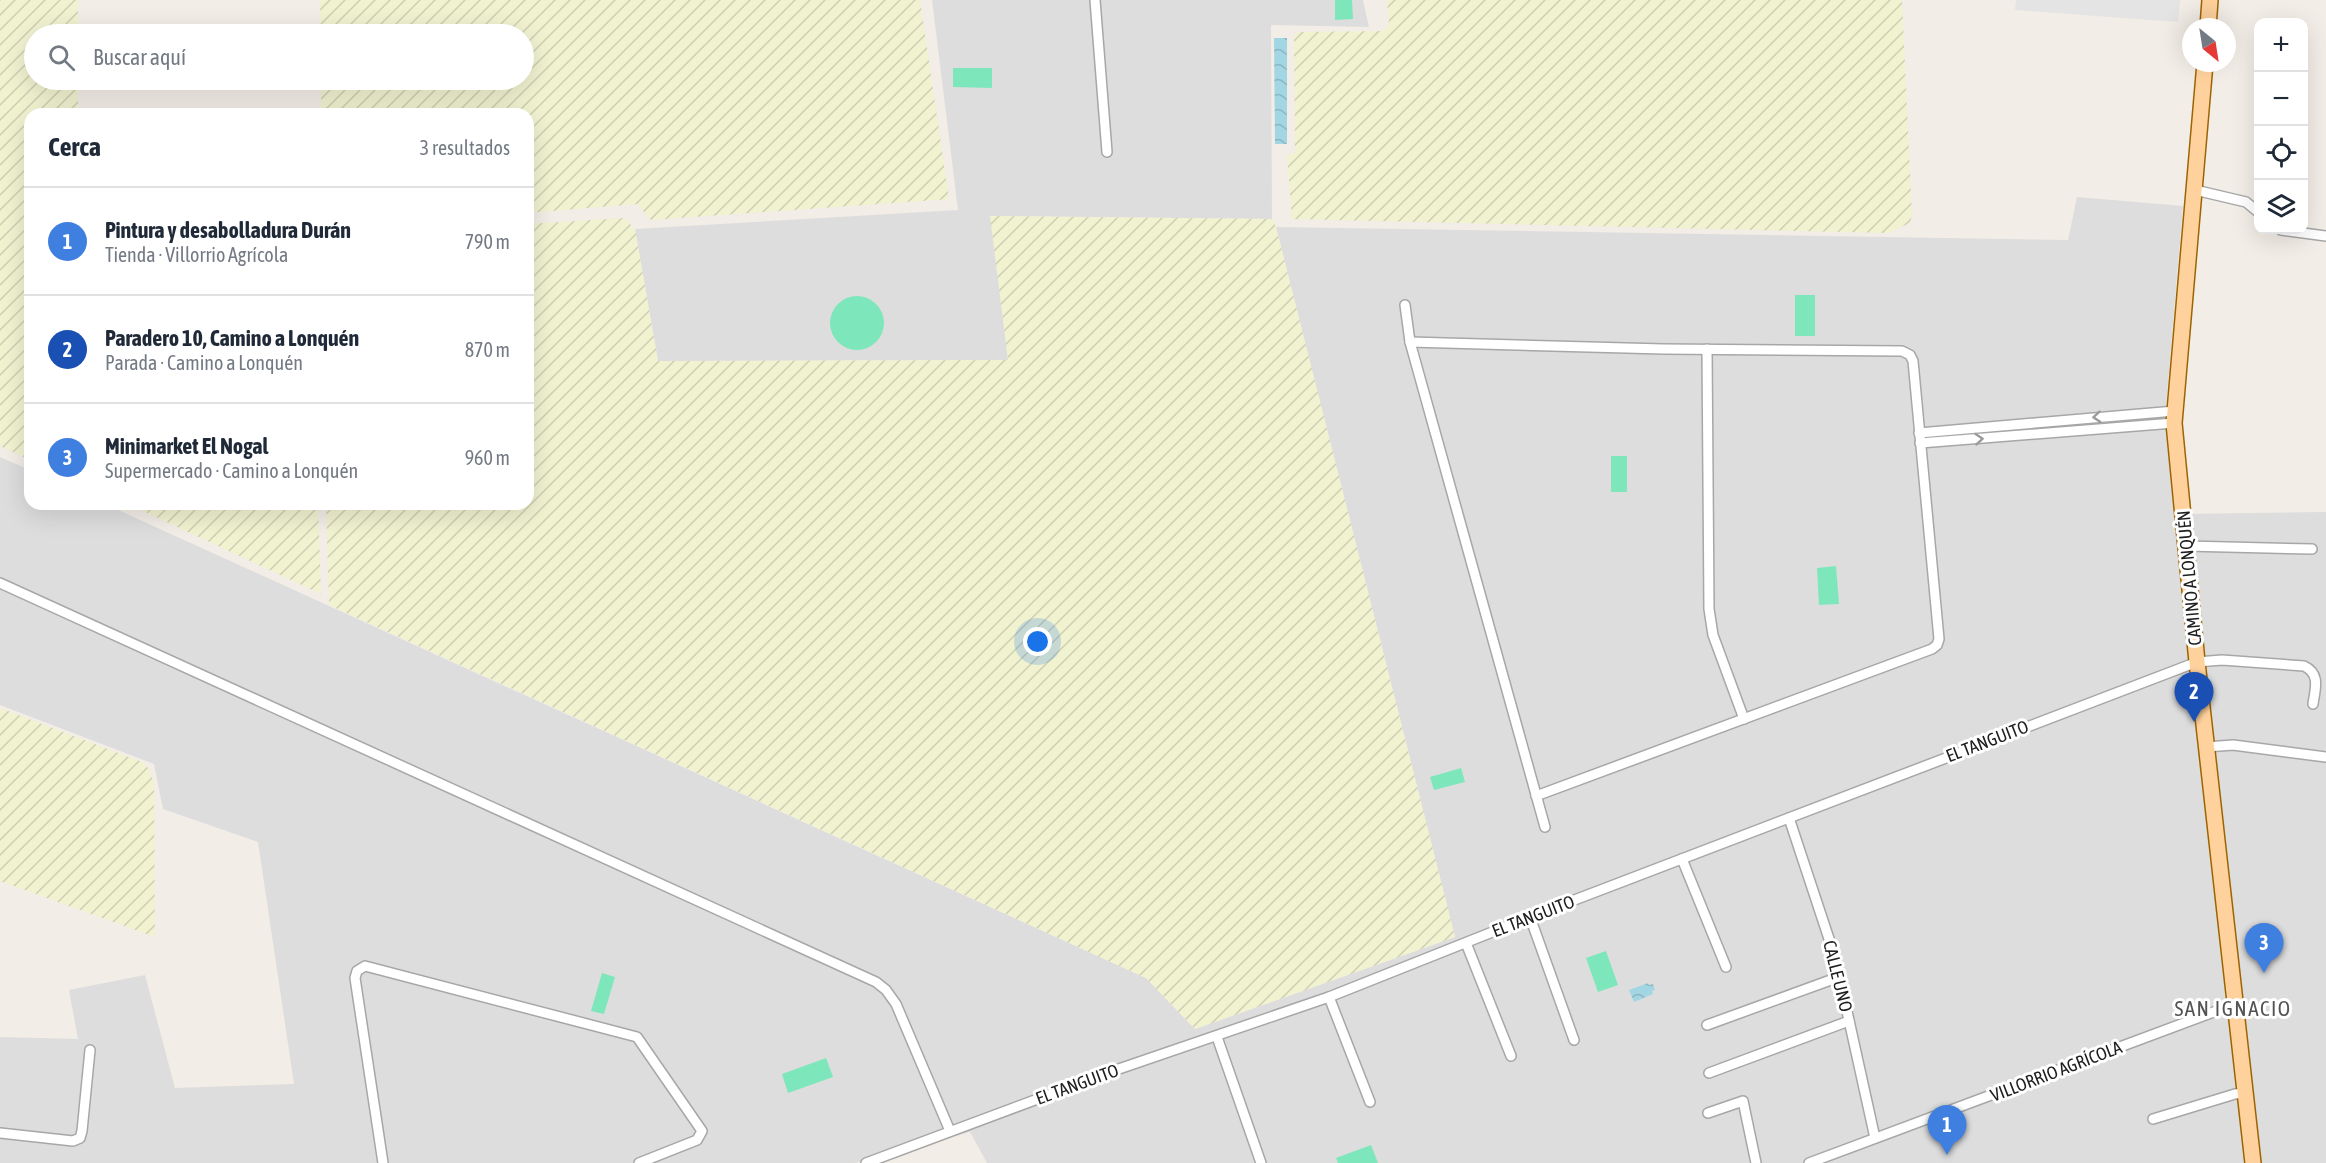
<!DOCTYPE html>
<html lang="es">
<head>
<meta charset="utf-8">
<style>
	body { margin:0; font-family:"Asap Condensed",sans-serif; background:#f2f2f3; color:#1f2937 }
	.controls { position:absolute; right:18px; top:18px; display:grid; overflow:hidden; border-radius:12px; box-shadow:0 6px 24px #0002 }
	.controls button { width:54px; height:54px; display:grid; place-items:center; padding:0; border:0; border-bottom:2px solid #e0e1e3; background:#fff; color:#1f2937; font:30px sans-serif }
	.compass { position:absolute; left:2182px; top:18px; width:54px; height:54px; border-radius:50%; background:#fff; box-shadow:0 6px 24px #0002; rotate:150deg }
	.you { position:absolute; left:1038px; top:642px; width:21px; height:21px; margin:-15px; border:4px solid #fff; border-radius:50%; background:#1a73e8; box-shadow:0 0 0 9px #1a73e833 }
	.badge { display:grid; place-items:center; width:39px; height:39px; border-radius:50%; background:#ea580c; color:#fff; font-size:20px; font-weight:700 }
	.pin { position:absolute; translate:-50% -50px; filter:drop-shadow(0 2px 3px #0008) }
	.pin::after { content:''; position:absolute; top:32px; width:21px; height:18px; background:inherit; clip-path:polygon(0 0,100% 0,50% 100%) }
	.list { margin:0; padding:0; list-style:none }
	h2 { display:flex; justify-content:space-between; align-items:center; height:78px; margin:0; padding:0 24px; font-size:26px }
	h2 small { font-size:20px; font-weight:400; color:#747a83 }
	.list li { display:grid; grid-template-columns:39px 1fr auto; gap:18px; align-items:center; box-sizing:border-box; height:108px; padding:0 24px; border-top:2px solid #e0e1e3 }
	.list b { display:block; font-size:22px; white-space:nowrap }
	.list p { margin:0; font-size:20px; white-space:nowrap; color:#747a83 }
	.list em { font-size:20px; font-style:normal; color:#747a83 }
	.icon { flex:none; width:33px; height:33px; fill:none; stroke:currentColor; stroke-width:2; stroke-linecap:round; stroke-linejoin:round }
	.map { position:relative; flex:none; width:2326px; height:1163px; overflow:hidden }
	.search { position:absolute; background:#fff; box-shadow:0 6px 24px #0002; left:24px; top:24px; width:510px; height:66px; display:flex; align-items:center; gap:15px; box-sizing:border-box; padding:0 21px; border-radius:33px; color:#747a83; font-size:22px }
	.panel { position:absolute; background:#fff; box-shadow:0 6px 24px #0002; left:24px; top:108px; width:510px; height:402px; border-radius:18px }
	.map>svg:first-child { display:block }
	.residential { fill:#dedddd }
	.farmland { fill:url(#farmland-furrows) }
	.pitch { fill:#7de7bb }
	.parking { fill:#e4e4e4 }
	.water { fill:url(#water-waves) }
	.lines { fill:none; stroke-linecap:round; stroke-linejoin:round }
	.street-casing { stroke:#a7a7a7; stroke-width:12 }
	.primary-casing { stroke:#9c6400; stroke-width:18 }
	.street { stroke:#fff; stroke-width:9 }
	.primary { stroke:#ffd29d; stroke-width:15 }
	.oneway { stroke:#9b9b9b }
	.labels { text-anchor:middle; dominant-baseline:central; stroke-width:6; stroke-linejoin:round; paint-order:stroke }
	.street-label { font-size:18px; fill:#202020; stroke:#fff }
	.quarter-label { font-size:21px; letter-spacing:1.5px; fill:#535353; stroke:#fff }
</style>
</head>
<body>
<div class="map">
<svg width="2326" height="1163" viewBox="0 0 2326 1163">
	<defs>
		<pattern id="farmland-furrows" width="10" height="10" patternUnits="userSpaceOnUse" patternTransform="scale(1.5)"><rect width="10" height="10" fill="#f0f2d0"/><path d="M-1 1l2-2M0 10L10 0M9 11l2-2" fill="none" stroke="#cecfb2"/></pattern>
		<pattern id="water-waves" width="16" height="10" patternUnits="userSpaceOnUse" patternTransform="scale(1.5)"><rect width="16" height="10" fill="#a2d6e3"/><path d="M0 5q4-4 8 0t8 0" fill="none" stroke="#8bb7c2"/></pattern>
	</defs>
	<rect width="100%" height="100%" fill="#f2ede6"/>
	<g class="residential">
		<path d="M 932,0 L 1363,0 L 1369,27 L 1271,25 L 1272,219 L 991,216 L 1008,360 L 658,361 L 635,229 L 958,210 Z"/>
		<path d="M 2077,197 L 2183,206 L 2165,418 L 2174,514 L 2326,512 L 2326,1163 L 987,1163 L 970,1132 L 855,1163 L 0,1163 L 0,1037 L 78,1039 L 69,990 L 145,975 L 175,1088 L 294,1084 L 258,842 L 163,809 L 154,764 L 0,705 L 0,457 L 30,470 L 30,504 L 105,504 L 1146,978 L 1195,1029 L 1455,937 L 1276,227 L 2068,240 Z"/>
	</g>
	<g class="farmland">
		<path d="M 0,0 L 78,0 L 78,34 L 34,34 L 34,80 L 78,80 L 78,114 L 30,114 L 30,460 L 0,446 Z"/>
		<path d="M 320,0 L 920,0 L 949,199 L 651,220 L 637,204 L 528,213 L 528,114 L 321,114 L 321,80 L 524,80 L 524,34 L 321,34 Z"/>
		<path d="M 1387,0 L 1902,0 L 1912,215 L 1910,223 L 1888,233 L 1292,219 L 1287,155 L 1295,153 L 1294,35 L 1299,32 L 1382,31 L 1389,26 Z"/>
		<path d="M 990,216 L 1272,219 L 1276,227 L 1455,937 L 1195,1029 L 1146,978 L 329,605 L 326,504 L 528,504 L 528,224 L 624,218 L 635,229 L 658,361 L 1008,360 Z"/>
		<path d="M 128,504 L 318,504 L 321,594 Z"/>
		<path d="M 0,708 L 142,762 L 149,769 L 154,783 L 155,937 L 0,881 Z"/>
	</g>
	<g class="pitch">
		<path d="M 1335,0 L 1352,0 L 1353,19 L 1335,20 Z"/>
		<path d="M 953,68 L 992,68 L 992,88 L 953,87 Z"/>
		<rect x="1795" y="295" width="20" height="41"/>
		<circle cx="857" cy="323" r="27"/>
		<rect x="1611" y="456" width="16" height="36"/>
		<path d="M 1836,566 L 1839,604 L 1819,605 L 1817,568 Z"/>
		<path d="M 1461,768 L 1465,782 L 1434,790 L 1430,777 Z"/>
		<path d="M 1606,951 L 1618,985 L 1598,992 L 1586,958 Z"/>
		<path d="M 602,973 L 615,977 L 604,1014 L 591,1011 Z"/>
		<path d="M 826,1058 L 833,1077 L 788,1093 L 782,1074 Z"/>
		<path d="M 1371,1145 L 1378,1163 L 1338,1163 L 1336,1158 Z"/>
	</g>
	<path class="parking" d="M 2016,0 L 2180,0 L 2178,22 L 2015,10 Z"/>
	<g class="water">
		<path d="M 1274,38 L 1287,38 L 1287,144 L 1275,144 Z"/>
		<path d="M 1648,983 L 1649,985 L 1653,984 L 1655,990 L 1652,991 L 1653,994 L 1634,1002 L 1629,990 Z"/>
	</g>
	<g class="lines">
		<defs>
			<g id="street">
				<path d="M 1095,0 L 1107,152"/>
				<path d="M 2195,190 L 2246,202 L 2258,212"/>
				<path d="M 2281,230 L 2326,236"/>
				<path d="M 1405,305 L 1410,342 L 1545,827"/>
				<path d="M 1410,342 L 1663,349 L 1902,351 L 1910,355 L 1913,361 L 1939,639 L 1937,645 L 1932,649 L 1536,796"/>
				<path d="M 1707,349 L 1709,609 L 1713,635 L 1744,719"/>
				<path d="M 1919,433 L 2175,411"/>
				<path d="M 1920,443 L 2174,423"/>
				<path d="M 2186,546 L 2312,549"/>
				<path d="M 0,583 L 876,982 L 886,990 L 896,1004 L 950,1131"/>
				<path d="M 2206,747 L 2233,745 L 2326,757"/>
				<path d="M 1789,818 L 1835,957 L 1875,1138"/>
				<path d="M 1682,859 L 1726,967"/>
				<path d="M 1530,917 L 1574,1040"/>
				<path d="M 1466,943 L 1511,1056"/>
				<path d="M 1329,997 L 1370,1102"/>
				<path d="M 1707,1025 L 1839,977"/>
				<path d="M 1217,1037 L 1261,1163"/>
				<path d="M 1709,1073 L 1849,1021"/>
				<path d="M 1708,1113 L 1743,1101 L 1756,1163"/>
				<path d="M 2153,1119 L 2235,1094 L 2245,1093"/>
				<path d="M 0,1133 L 73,1141 L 80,1138 L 82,1131 L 90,1050"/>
				<path d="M 383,1163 L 355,978 L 357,971 L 365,966 L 637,1037 L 702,1131 L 697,1140 L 639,1163"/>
				<path d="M 866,1163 L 1110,1072 L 1329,997 L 1530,917 L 2197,662 L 2222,660 L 2304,666 C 2321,674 2315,689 2313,704"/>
				<path d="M 1809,1163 L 2235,1004"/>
			</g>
			<g id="primary">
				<path d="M 2208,27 L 2210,0"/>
				<path d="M 2205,63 L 2174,423 L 2197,662 L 2253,1163"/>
			</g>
		</defs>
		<use href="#street" class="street-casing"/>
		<use href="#primary" class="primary-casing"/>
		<use href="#street" class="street"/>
		<use href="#primary" class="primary"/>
	</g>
	<defs><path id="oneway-chevron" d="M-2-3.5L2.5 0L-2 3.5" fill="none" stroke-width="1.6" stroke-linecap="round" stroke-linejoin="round" transform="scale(1.5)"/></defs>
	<g class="oneway">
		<use href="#oneway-chevron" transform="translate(2097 417) rotate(175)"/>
		<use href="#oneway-chevron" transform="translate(1979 439) rotate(-5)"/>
	</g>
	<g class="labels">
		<g class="street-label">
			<text transform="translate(2189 578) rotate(-95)">CAMINO A LONQUÉN</text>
			<text transform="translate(1987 741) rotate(-21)">EL TANGUITO</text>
			<text transform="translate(1533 916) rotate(-21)">EL TANGUITO</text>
			<text transform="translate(1838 976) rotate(76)">CALLE UNO</text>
			<text transform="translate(2056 1071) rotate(-21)">VILLORRIO AGRÍCOLA</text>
			<text transform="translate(1077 1084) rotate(-20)">EL TANGUITO</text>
		</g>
		<g class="quarter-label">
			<text x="2233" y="1008">SAN IGNACIO</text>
		</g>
	</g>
</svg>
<div class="controls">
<button>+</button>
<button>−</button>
<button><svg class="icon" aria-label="locate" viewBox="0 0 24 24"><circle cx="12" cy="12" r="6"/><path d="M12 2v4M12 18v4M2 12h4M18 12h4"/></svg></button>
<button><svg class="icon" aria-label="layers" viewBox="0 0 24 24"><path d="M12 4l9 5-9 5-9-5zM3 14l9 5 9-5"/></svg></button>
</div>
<svg class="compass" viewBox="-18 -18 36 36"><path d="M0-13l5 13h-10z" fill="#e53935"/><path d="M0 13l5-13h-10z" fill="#747a83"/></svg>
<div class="you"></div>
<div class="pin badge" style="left:1947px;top:1155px;background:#3f7fe0">1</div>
<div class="pin badge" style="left:2194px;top:722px;background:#1a4fb4">2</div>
<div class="pin badge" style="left:2264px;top:973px;background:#3f7fe0">3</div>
<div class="search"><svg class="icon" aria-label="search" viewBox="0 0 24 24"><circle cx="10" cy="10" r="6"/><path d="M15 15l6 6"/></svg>Buscar aquí</div>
<section class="panel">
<h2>Cerca<small>3 resultados</small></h2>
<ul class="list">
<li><span class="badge" style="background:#3f7fe0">1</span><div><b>Pintura y desabolladura Durán</b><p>Tienda · Villorrio Agrícola</p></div><em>790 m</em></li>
<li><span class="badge" style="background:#1a4fb4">2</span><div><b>Paradero 10, Camino a Lonquén</b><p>Parada · Camino a Lonquén</p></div><em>870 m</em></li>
<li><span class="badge" style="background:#3f7fe0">3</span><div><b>Minimarket El Nogal</b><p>Supermercado · Camino a Lonquén</p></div><em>960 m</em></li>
</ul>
</section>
</div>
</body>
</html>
